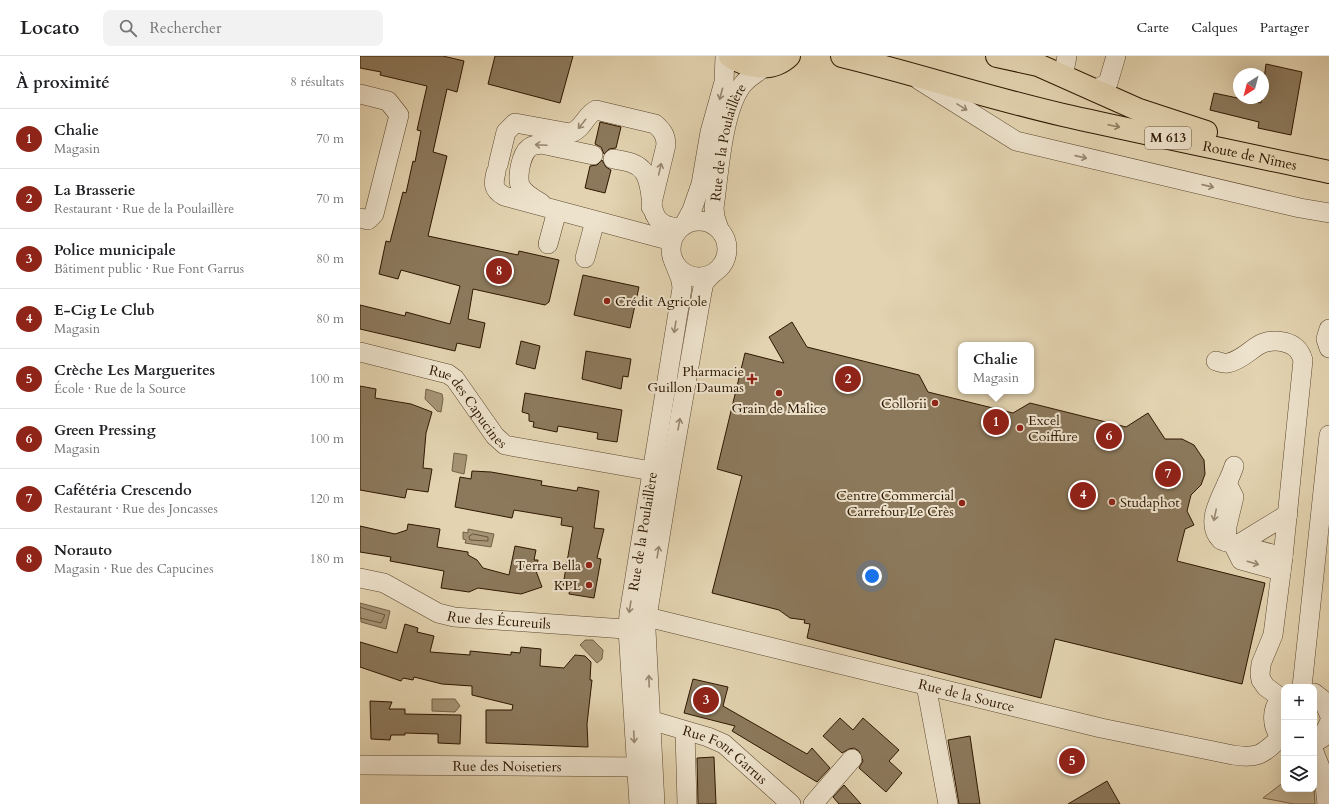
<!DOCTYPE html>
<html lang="fr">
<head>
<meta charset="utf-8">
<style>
	body { margin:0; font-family:Cardo,serif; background:#f2f2f2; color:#202124 }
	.controls { position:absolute; right:12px; bottom:12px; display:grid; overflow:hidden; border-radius:8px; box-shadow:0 4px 16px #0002 }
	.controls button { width:36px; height:36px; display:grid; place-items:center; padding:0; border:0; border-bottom:1px solid #e0e0e0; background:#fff; color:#202124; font:20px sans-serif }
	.compass { position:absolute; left:873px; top:12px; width:36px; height:36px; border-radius:50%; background:#fff; box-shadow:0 4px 16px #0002; rotate:216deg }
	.you { position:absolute; left:512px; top:520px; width:14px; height:14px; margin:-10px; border:3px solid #fff; border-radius:50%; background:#1a73e8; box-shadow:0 0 0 6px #1a73e833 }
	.badge { display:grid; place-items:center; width:26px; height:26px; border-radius:50%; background:#8f2418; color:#fff; font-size:13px; font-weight:700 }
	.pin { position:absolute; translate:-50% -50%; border:2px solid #fff; box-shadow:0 1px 4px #0006 }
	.popup { position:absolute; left:598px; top:286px; width:76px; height:52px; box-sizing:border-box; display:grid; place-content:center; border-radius:8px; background:#fff; filter:drop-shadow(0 1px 3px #0005); font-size:13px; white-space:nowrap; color:#757577 }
	.popup b { font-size:15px; color:#202124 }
	.popup::after { content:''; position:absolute; left:50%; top:100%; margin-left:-8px; border:8px solid transparent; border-top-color:#fff }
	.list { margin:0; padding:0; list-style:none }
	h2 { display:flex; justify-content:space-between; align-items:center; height:52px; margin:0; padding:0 16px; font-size:17px }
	h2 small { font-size:13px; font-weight:400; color:#757577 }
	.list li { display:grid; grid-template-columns:26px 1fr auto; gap:12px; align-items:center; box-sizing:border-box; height:60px; padding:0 16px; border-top:1px solid #e0e0e0 }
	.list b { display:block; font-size:15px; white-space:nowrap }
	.list p { margin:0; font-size:13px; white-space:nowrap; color:#757577 }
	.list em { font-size:13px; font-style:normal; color:#757577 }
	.icon { flex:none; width:22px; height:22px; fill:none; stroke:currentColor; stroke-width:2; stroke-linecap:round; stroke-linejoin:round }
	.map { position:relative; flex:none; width:969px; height:748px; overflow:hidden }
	header { display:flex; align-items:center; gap:24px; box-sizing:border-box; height:56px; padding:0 20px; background:#fff; border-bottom:1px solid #e0e0e0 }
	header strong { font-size:19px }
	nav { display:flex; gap:22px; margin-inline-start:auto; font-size:14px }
	.search { width:280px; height:36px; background:#f2f2f2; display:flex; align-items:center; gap:10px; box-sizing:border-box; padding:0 14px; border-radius:8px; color:#757577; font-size:15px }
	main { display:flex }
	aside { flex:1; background:#fff }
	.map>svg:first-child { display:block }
	.green { fill:#c4b392; stroke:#796549 }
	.water { fill:#a59374; stroke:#756146 }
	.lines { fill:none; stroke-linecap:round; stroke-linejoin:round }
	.shore { stroke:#6a553a; stroke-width:1 }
	.building { fill:#8c795c; stroke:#2e1700 }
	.minor-casing { stroke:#5b462c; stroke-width:20 }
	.major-casing { stroke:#2e1700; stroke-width:24 }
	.minor { stroke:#ede2cc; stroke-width:19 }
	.major { stroke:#e3d3b0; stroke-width:22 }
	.oneway { stroke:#978770 }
	.oneway2 { stroke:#927e61 }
	.poi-dot { fill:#8f2418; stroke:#ede2cc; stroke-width:1.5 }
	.labels { text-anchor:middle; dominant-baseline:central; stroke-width:4; stroke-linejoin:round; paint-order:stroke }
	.shield { fill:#ede2cc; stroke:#67543d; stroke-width:1 }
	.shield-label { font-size:13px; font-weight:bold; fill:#2e1700 }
	.street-label { font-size:14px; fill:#2e1700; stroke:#ede2cc }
	.poi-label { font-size:14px; fill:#2e1700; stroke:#ede2cc; text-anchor:end }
</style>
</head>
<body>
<header>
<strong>Locato</strong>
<div class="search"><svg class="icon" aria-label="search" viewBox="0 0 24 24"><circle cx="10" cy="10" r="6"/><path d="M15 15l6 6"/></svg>Rechercher</div>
<nav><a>Carte</a><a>Calques</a><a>Partager</a></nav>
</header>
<main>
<aside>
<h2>À proximité<small>8 résultats</small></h2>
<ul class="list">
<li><span class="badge">1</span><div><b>Chalie</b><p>Magasin</p></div><em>70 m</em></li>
<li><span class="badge">2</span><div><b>La Brasserie</b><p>Restaurant · Rue de la Poulaillère</p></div><em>70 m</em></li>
<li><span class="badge">3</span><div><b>Police municipale</b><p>Bâtiment public · Rue Font Garrus</p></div><em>80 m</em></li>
<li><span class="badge">4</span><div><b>E-Cig Le Club</b><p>Magasin</p></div><em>80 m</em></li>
<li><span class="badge">5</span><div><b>Crèche Les Marguerites</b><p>École · Rue de la Source</p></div><em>100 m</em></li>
<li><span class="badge">6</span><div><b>Green Pressing</b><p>Magasin</p></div><em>100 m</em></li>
<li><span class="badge">7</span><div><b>Cafétéria Crescendo</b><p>Restaurant · Rue des Joncasses</p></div><em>120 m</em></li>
<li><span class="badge">8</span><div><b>Norauto</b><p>Magasin · Rue des Capucines</p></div><em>180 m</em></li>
</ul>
</aside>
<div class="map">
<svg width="969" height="748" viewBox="0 0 969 748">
	<rect width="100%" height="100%" fill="#e3d3b0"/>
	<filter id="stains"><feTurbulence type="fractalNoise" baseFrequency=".005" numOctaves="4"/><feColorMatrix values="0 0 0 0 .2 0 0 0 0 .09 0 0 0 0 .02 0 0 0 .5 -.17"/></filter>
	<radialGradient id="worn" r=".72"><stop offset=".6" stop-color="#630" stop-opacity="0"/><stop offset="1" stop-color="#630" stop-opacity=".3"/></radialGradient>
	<path class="green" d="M 924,726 L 924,733 L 954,733 L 955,748 L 934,748 L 903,742 Z"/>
	<g class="water">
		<path d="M 66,333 L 82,338 L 83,343 L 81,356 L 77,355 L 65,343 Z"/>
		<path d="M 94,397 L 107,399 L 104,418 L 92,415 Z"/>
		<path d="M 108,473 L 134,478 L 131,491 L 105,487 L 106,484 L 103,483 L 103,476 L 108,477 Z"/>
		<path d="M 0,547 L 30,555 L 26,573 L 1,566 Z"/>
		<path d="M 225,584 L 233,584 L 243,594 L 242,603 L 237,607 L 220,589 Z"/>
		<path d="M 72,643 L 95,643 L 100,650 L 95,656 L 72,655 Z"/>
	</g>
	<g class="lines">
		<g class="shore">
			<path d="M 113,478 L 128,481 L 128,485 L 110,484 L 109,481 Z"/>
			<path d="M 0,551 L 25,559 L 21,567 L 0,562"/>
		</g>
	</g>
	<g class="building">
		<path d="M 0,0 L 83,0 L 104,5 L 97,36 L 87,33 L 73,96 L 87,100 L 68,180 L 158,199 L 159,195 L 199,204 L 189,246 L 185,249 L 113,233 L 108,263 L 125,267 L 120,292 L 97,287 L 95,295 L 0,273 L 0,249 L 45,260 L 46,256 L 90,268 L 100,230 L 41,214 L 38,223 L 19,218 L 26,185 L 30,186 L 43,136 L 46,137 L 53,105 L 55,106 L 61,75 L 57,74 L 67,30 L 20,19 L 21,16 L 0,12 Z"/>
		<path d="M 135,0 L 213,0 L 200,47 L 128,28 Z"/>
		<path d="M 906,8 L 942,16 L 931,79 L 898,72 L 899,66 L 850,54 L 854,37 L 901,47 Z"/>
		<path d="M 240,66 L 261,71 L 256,92 L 249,93 L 244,98 L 241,91 L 235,88 Z"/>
		<path d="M 242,104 L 246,111 L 251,114 L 245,137 L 225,132 L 230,110 L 237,109 Z"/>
		<path d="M 223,219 L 279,231 L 270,272 L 214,259 Z"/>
		<path d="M 432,266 L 447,291 L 559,319 L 568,336 L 653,357 L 670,347 L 766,371 L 788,357 L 805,383 L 822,383 L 834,389 L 844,404 L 845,418 L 841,429 L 831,439 L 827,455 L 834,469 L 825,473 L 817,505 L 905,527 L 882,628 L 695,583 L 681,642 L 447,582 L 450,568 L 444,567 L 445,564 L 430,562 L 419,554 L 352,537 L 382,420 L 357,413 L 385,297 L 424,307 L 409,281 Z"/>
		<path d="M 161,285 L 180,290 L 175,313 L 156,308 Z"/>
		<path d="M 226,295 L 271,303 L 268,321 L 263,320 L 261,333 L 222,323 Z"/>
		<path d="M 0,330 L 16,333 L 15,342 L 51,348 L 72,356 L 66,377 L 63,412 L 72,413 L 68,436 L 47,433 L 45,442 L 0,434 Z"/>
		<path d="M 165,337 L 262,354 L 257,386 L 237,383 L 238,377 L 198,370 L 197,376 L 173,371 L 174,366 L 169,365 L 169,358 L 162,356 Z"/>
		<path d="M 112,415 L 131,416 L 182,425 L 181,429 L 217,435 L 218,431 L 239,435 L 234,472 L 244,473 L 237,502 L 241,503 L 234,542 L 209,538 L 210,530 L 203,529 L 213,471 L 201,469 L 202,462 L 154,454 L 152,462 L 95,451 L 100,421 L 111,423 Z"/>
		<path d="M 48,468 L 80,473 L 77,491 L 108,496 L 108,499 L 117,504 L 123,512 L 149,519 L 155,490 L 176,494 L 174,504 L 178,504 L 176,515 L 182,531 L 161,538 L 118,532 L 109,536 L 81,532 L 84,515 L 30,505 L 31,501 L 0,496 L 0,470 L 35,478 L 47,474 Z"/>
		<path d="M 45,568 L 58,572 L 57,576 L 74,580 L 70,596 L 110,599 L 110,595 L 151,599 L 151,596 L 160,597 L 161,591 L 181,593 L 180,610 L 204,612 L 215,599 L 225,600 L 231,606 L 230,624 L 232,624 L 227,668 L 228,691 L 126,687 L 126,654 L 152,654 L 153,649 L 112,639 L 112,630 L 82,628 L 54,621 L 53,624 L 43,622 L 41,625 L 0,611 L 0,586 L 37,597 Z"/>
		<path d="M 333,623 L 368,631 L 363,650 L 447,698 L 452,692 L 470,712 L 457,726 L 372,675 L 375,670 L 324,657 Z"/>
		<path d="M 10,645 L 32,646 L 29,653 L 45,653 L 45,658 L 101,659 L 100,688 L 78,687 L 78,678 L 45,677 L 45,679 L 31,679 L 30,684 L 11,683 Z"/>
		<path d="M 480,662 L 493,674 L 503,662 L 539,694 L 529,705 L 542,717 L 526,736 L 499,712 L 503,705 L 499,695 L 494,692 L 489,693 L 482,697 L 463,680 Z"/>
		<path d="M 610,680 L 620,748 L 599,748 L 588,684 Z"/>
		<path d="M 354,701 L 356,748 L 338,748 L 337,702 Z"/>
		<path d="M 747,725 L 760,748 L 708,748 Z"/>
		<path d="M 484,729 L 501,748 L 479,748 L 473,741 Z"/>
	</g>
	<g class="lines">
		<defs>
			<g id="minor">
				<path d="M 703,21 L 707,0"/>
				<path d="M 559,24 L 656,85 L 940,152 L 969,157"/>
				<path d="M 733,35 L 748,27 L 756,0"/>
				<path d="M 0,38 L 28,45 L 39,59 L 14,158 L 8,164 L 0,162"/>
				<path d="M 253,103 C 264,105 277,106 284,116 C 298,138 281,170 320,172"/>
				<path d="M 138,109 L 146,76 L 155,67 L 210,77 C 223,74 225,59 236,54 L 295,68 C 302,74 306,79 306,89 L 291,151"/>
				<path d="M 136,116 C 133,128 133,134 144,140 L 312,185"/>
				<path d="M 181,147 C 174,143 165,138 161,131 C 156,123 161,98 169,92 C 172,89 176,89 181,88 L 233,99"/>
				<circle cx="339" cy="193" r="28"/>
				<path d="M 324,169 L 332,154 L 341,128 L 350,76 L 364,26 L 365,0"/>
				<path id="s1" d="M 359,173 L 355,161 L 354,152 C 359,119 362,54 383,28 C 389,21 397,17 404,11"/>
				<path d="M 188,188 L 197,155"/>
				<path d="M 225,202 L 235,165"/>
				<path d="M 969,273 L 966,283 L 969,292"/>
				<path id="s2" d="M 0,296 L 88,318 L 95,323 L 135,380 L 145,389 L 303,417"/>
				<path d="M 856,305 C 860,306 864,308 868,307 C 891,302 895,280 924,286 C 935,289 940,294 943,304 L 923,501 L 913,579 L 901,608 L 900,618 L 901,624 L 906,631 L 921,642"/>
				<path d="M 874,410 C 868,432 841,464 861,484 L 923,501"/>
				<path d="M 866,486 L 867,470 L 874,441 L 867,427"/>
				<path d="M 873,488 L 881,504 L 921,515"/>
				<path d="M 877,489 L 928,458"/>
				<path id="s3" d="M 0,522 L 24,527 L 78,557 L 94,561 L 279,574"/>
				<path id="s4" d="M 287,561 L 741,672 L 873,699 C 898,703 903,698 921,681"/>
				<path d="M 566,629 L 588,748"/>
				<path d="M 942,631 L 969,379"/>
				<path d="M 954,637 L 963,644 L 969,658"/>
				<path d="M 924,640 C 910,651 910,672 924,684"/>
				<path id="s5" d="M 290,664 L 348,681 L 364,688 L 431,748"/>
				<path d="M 325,675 L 327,748"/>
				<path d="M 954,687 L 962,682 L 969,667"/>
				<path d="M 954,696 L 964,721 L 967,748"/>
				<path id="s6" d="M 0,709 L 289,711"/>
				<path id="s7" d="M 279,748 L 268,573 L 269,558 L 322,232 L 321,224 L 314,206"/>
				<path d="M 295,748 L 286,574 L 287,561 L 310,419 L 342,236 L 344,227 L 351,219"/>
				<path d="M 453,748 L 492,703"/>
			</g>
			<g id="major">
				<path d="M 370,0 C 388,12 412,16 429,0"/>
				<path id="s8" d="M 482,0 C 556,18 629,42 703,59 C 792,79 880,97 969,116"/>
				<path d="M 637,0 L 678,9 L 779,54 L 846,76"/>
			</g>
		</defs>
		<use href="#minor" class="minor-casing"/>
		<use href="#major" class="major-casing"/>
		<use href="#minor" class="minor"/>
		<use href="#major" class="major"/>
	</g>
	<defs><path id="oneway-shaft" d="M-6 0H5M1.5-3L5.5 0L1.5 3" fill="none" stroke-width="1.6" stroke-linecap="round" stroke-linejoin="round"/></defs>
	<g class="oneway">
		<use href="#oneway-shaft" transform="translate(361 38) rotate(105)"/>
		<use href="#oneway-shaft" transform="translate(602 51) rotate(32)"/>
		<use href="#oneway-shaft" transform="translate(222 68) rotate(129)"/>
		<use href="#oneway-shaft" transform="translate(181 89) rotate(-177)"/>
		<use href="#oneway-shaft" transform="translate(721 101) rotate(13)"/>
		<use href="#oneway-shaft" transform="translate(300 113) rotate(-77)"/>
		<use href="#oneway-shaft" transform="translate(848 130) rotate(13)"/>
		<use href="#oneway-shaft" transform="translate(315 271) rotate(99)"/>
		<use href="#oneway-shaft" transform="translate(319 368) rotate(-80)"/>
		<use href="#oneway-shaft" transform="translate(855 459) rotate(102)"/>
		<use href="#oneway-shaft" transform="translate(298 496) rotate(-81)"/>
		<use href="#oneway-shaft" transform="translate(893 507) rotate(16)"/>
		<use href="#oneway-shaft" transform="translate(270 551) rotate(99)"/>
		<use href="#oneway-shaft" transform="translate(289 625) rotate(-92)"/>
		<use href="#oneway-shaft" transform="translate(274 681) rotate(87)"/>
	</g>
	<use class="oneway2" href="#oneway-shaft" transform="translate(754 70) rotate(12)"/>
	<g class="poi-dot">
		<circle cx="247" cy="245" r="4"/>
		<path d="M390 317h4v4h4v4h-4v4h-4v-4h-4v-4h4z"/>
		<circle cx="419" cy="337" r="4"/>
		<circle cx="575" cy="347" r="4"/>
		<circle cx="660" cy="372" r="4"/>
		<circle cx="752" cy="446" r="4"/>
		<circle cx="602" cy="447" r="4"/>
		<circle cx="229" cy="509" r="4"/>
		<circle cx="229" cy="529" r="4"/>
	</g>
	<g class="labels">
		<rect class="shield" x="785" y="71" width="46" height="22" rx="3"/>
		<g class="shield-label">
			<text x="808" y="82">M 613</text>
		</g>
		<g class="street-label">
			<text stroke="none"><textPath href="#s1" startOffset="89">Rue de la Poulaillère</textPath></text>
			<text stroke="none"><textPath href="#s8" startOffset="420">Route de Nîmes</textPath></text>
			<text stroke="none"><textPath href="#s2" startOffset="127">Rue des Capucines</textPath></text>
			<text stroke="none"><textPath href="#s7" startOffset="274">Rue de la Poulaillère</textPath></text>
			<text stroke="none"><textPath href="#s3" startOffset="148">Rue des Écureuils</textPath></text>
			<text stroke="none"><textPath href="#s4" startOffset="329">Rue de la Source</textPath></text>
			<text stroke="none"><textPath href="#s5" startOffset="84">Rue Font Garrus</textPath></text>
			<text stroke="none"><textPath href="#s6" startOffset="147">Rue des Noisetiers</textPath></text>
		</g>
		<g class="poi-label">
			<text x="255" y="245" text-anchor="start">Crédit Agricole</text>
			<text x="384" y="315">Pharmacie<tspan x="384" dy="16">Guillon Daumas</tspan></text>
			<text x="567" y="347">Collorii</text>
			<text x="419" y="352" text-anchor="middle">Grain de Malice</text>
			<text x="668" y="364" text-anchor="start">Excel<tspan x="668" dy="16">Coiffure</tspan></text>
			<text x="594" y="439">Centre Commercial<tspan x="594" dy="16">Carrefour Le Crès</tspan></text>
			<text x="760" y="446" text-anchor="start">Studaphot</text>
			<text x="221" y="509">Terra Bella</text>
			<text x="221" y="529">KPL</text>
		</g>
	</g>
	<rect width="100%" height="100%" filter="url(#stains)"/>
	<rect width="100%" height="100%" fill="url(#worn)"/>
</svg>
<div class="controls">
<button>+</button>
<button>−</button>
<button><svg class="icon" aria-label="layers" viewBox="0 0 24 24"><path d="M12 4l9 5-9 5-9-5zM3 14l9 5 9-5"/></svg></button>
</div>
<svg class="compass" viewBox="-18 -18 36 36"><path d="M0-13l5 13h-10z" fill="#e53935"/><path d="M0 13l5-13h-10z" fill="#757577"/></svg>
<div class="you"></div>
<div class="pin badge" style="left:636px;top:366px">1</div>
<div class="popup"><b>Chalie</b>Magasin</div>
<div class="pin badge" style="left:488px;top:323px">2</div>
<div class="pin badge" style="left:346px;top:644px">3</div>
<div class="pin badge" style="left:723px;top:439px">4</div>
<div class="pin badge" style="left:712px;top:705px">5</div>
<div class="pin badge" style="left:749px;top:380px">6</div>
<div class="pin badge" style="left:808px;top:418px">7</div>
<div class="pin badge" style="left:139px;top:215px">8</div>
</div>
</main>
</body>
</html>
